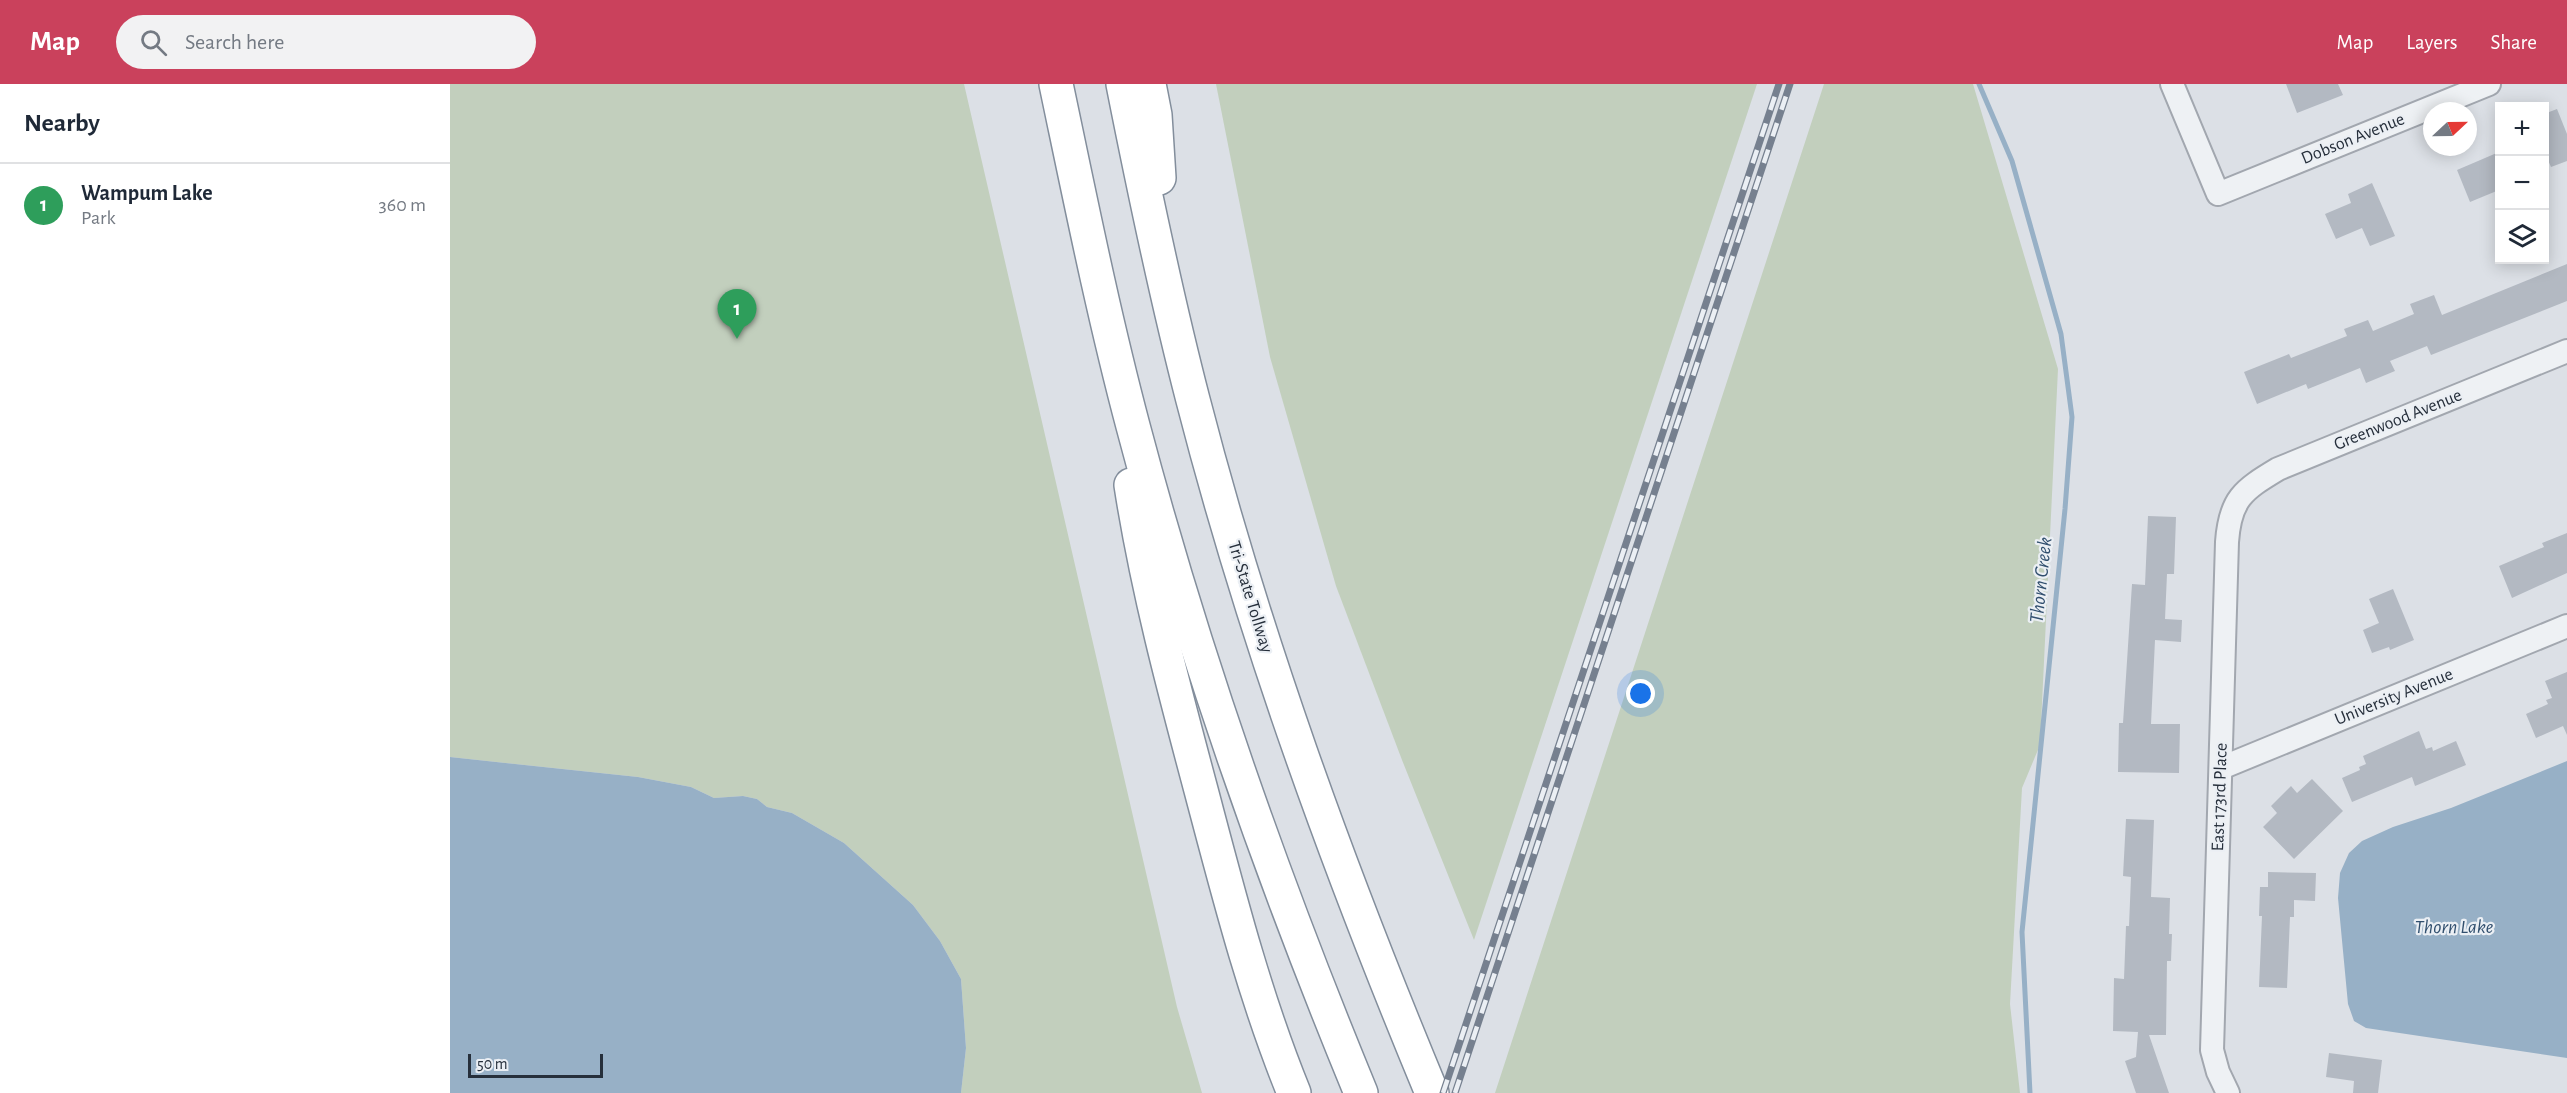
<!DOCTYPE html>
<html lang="en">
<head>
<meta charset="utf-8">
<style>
	body { margin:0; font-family:"Alegreya Sans",sans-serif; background:#f2f2f3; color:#1f2937 }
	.controls { position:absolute; right:18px; top:18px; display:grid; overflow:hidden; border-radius:0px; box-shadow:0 3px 15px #0003 }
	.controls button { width:54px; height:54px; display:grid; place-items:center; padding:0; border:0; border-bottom:2px solid #e0e1e3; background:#fff; color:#1f2937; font:30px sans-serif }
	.compass { position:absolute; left:1973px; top:18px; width:54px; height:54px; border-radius:50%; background:#fff; box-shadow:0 3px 15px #0003; rotate:68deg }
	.scale { position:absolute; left:18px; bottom:15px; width:135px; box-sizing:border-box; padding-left:6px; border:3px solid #262f3b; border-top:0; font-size:16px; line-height:21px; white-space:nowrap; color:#262f3b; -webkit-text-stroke:4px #ebeff4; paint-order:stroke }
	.you { position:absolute; left:1191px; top:610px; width:21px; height:21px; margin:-15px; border:4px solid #fff; border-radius:50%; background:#1a73e8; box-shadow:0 0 0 9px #1a73e833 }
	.badge { display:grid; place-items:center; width:39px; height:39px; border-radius:50%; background:#ca415c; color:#fff; font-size:20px; font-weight:700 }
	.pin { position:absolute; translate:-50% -50px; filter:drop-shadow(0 2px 3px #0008) }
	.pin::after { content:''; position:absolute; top:32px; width:21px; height:18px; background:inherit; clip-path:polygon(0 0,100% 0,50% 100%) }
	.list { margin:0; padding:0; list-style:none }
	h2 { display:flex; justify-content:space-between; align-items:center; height:78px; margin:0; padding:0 24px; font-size:26px }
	h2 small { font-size:20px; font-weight:400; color:#747a83 }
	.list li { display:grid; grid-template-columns:39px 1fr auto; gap:18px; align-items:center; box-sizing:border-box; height:84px; padding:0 24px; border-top:2px solid #e0e1e3 }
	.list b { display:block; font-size:22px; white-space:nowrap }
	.list p { margin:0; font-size:20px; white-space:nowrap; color:#747a83 }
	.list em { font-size:20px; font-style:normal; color:#747a83 }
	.icon { flex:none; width:33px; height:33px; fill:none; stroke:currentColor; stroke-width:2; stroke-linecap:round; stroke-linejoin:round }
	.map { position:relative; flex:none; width:2117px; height:1009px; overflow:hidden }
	header { display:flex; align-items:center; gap:36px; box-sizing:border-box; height:84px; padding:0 30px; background:#ca415c; color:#fff }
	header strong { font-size:28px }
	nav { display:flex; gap:33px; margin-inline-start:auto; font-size:21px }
	.search { width:420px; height:54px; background:#f2f2f3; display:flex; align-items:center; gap:15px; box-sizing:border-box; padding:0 21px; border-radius:33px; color:#747a83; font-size:22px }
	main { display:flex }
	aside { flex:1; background:#fff }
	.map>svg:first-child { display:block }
	.green { fill:#c2cfbd }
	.water { fill:#97b0c6 }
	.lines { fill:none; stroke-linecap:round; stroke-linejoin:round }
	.stream { stroke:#97b0c6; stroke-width:5 }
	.building { fill:#b3b9c2 }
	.minor-casing { stroke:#a2a7af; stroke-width:26 }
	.highway-casing { stroke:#838e9c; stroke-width:36 }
	.minor { stroke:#eef1f4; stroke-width:22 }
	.highway { stroke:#fff; stroke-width:33 }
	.rail-casing { stroke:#76808f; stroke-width:7 }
	.rail { stroke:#ebeff4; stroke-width:4.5; stroke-dasharray:14; stroke-linecap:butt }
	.labels { text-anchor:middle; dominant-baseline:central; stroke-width:4.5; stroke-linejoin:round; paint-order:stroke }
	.street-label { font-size:18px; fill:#262f3b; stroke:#ebeff4 }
	.water-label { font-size:20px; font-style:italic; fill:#314f6e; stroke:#ebeff4 }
</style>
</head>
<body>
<header>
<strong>Map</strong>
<div class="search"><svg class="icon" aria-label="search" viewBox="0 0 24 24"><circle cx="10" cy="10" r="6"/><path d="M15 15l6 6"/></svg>Search here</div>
<nav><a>Map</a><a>Layers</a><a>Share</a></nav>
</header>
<main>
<aside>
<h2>Nearby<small></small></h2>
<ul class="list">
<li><span class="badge" style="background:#2e9e5b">1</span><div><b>Wampum Lake</b><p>Park</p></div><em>360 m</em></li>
</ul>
</aside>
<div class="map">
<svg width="2117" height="1009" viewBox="0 0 2117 1009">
	<rect width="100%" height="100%" fill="#dce0e6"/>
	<g class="green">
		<path d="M 0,0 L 514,0 L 727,923 L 752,1009 L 511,1009 L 516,964 L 511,895 L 490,857 L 463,821 L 394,759 L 342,729 L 317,723 L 307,715 L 293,712 L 264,714 L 241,703 L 188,693 L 0,673 Z"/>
		<path d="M 766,0 L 1307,0 L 1024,856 L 952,676 L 886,502 L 820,273 Z"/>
		<path d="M 1374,0 L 1523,0 L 1608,285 L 1590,661 L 1572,704 L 1560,920 L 1570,1009 L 1045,1009 Z"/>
	</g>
	<g class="water">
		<path d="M 0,673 L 188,693 L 241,703 L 264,714 L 293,712 L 307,715 L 317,723 L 342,729 L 394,759 L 463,821 L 490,857 L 511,895 L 516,964 L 511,1009 L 0,1009 Z"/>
		<path d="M 2117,677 L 2117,974 L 1916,944 L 1904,937 L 1898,920 L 1888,814 L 1890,789 L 1899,769 L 1912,757 L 1943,743 L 2001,724 Z"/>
	</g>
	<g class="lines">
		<path class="stream" d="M 1529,0 L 1562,77 L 1611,250 L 1622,333 L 1615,425 L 1572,848 L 1580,1009"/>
	</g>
	<g class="building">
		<path d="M 1836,0 L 1888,0 L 1893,11 L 1847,29 Z"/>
		<path d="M 2107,25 L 2117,50 L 2117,77 L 2101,83 L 2094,67 L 2094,30 Z"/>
		<path d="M 2049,68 L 2049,106 L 2020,118 L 2007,86 Z"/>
		<path d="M 1922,99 L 1945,152 L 1920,162 L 1912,144 L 1886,155 L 1875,130 L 1901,119 L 1898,110 Z"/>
		<path d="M 2117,180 L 2117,217 L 1981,271 L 1977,262 L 1940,277 L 1945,287 L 1916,299 L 1910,284 L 1858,305 L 1856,300 L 1807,320 L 1794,288 L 1839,270 L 1841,274 L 1897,252 L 1894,245 L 1918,236 L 1923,247 L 1964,230 L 1960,220 L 1984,211 L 1992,231 Z"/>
		<path d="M 1698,432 L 1726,433 L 1724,490 L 1717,490 L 1715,535 L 1732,536 L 1731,558 L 1705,556 L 1701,640 L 1730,640 L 1729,689 L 1668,688 L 1669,639 L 1673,639 L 1682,500 L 1695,501 Z"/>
		<path d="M 2117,449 L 2117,489 L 2062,514 L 2049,482 L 2094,463 L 2092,459 Z"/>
		<path d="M 1943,505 L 1964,556 L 1940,566 L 1939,563 L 1922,569 L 1913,546 L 1929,539 L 1919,515 Z"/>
		<path d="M 2117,588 L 2117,651 L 2113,642 L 2086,654 L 2076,630 L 2098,620 L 2096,616 L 2102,614 L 2095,597 Z"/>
		<path d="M 1969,647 L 1976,665 L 1982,663 L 1983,667 L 2006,657 L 2016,681 L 1965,702 L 1962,693 L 1902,718 L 1892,694 L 1910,686 L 1909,683 L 1916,680 L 1913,672 Z"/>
		<path d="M 1862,695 L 1893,727 L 1844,775 L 1813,743 L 1827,729 L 1821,722 L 1841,702 L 1847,709 Z"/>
		<path d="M 1676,735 L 1704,736 L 1701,813 L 1720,814 L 1719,850 L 1722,850 L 1721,877 L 1717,877 L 1716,951 L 1699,951 L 1719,1009 L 1686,1009 L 1675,977 L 1686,973 L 1688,948 L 1663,947 L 1664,894 L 1674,895 L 1676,842 L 1679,842 L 1681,793 L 1673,792 Z"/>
		<path d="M 1818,788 L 1866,789 L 1865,817 L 1844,816 L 1844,833 L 1840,833 L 1837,904 L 1809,903 L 1812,832 L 1809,832 L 1810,803 L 1818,803 Z"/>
		<path d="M 1879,969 L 1932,976 L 1928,1009 L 1903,1009 L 1904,997 L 1876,993 Z"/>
	</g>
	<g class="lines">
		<defs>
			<g id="minor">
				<path d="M 1722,0 L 1768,110 L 2039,0"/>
				<path d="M 1771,684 L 2117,542"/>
				<path d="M 1778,1009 L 1768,988 L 1762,966 L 1777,458 C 1780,415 1793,406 1828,385 L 2117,267"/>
			</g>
			<g id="highway">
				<path d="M 606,0 C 630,114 653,229 683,342 C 743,569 821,791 911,1009"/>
				<path d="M 673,0 C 694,106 716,212 743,316 C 804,553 888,783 982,1009"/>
				<path d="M 699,0 L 705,31 L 709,94"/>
				<path d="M 681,401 C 697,504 724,605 751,706 C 778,808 804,911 844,1009"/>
			</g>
		</defs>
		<use href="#minor" class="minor-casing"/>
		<use href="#highway" class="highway-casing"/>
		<use href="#minor" class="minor"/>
		<use href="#highway" class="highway"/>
		<defs>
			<g id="rail">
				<path d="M 993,1009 L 1329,0"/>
				<path d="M 1005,1009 L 1340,0"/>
			</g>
		</defs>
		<use href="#rail" class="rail-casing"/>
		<use href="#rail" class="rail"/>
	</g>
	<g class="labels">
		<g class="street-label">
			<text transform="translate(1903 55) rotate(-22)">Dobson Avenue</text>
			<text transform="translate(1948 336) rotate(-22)">Greenwood Avenue</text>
			<text transform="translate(800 513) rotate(73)">Tri-State Tollway</text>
			<text transform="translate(1944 613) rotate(-22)">University Avenue</text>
			<text transform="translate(1770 713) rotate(-88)">East 173rd Place</text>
		</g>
		<g class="water-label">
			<text transform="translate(1591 496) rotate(-84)">Thorn Creek</text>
			<text x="2004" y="843">Thorn Lake</text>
		</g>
	</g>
</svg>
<div class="controls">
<button>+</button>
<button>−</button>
<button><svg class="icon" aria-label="layers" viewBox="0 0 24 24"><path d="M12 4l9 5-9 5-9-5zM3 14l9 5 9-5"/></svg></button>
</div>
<svg class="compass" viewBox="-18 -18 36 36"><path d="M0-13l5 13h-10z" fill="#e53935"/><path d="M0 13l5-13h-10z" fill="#747a83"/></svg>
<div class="scale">50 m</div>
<div class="you"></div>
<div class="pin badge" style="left:287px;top:255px;background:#2e9e5b">1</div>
</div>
</main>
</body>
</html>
